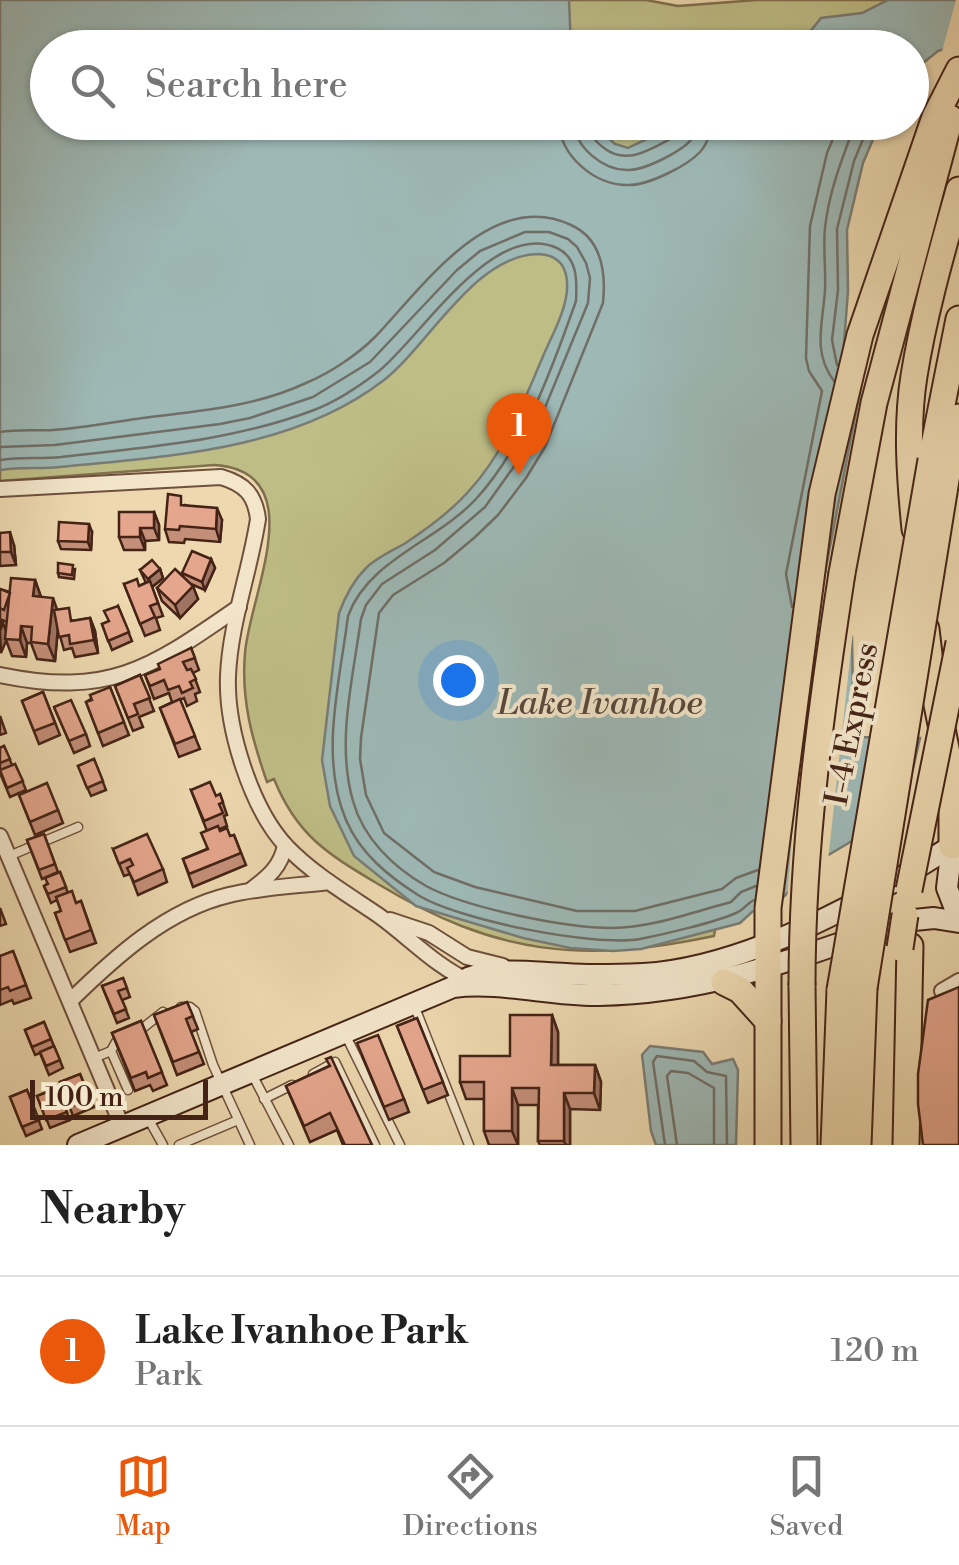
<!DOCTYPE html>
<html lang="en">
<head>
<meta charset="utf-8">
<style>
	body { margin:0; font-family:"Libre Bodoni",serif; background:#f6f6f6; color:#222 }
	.scale { position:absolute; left:30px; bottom:25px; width:178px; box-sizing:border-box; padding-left:10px; border:5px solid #442316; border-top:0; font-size:28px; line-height:35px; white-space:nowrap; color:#442316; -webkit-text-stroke:8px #f3e6cb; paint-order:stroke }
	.you { position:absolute; left:458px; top:680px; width:35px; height:35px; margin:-25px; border:8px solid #fff; border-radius:50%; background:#1a73e8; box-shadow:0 0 0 15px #1a73e833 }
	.badge { display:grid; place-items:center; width:65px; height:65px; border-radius:50%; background:#ea580c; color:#fff; font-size:32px; font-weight:700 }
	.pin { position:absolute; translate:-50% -82px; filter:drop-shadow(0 2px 5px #0008) }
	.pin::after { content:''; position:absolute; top:52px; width:35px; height:30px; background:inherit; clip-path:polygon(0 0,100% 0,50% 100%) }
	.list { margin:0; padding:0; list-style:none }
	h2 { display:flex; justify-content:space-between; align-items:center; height:130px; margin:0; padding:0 40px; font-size:42px }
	h2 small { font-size:32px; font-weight:400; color:#767676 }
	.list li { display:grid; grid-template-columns:65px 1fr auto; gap:30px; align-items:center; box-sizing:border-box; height:150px; padding:0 40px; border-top:2px solid #e0e0e0 }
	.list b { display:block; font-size:38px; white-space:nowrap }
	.list p { margin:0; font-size:32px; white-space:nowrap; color:#767676 }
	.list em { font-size:32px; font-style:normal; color:#767676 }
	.icon { flex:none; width:55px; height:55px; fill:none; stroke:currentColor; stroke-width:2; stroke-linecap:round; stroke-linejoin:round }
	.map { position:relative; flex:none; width:959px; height:1145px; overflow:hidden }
	.search { position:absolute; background:#fff; box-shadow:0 2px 8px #0004; left:30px; right:30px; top:30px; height:110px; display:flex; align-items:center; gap:25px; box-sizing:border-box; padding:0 35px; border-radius:55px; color:#767676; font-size:38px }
	.sheet { height:280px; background:#fff }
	nav { display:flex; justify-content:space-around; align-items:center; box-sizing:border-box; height:140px; border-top:2px solid #e0e0e0; background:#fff; font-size:28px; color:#767676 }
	nav a { display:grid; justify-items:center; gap:5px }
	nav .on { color:#ea580c }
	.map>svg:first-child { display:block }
	.green { fill:#bebd86; stroke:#81704e; stroke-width:2.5 }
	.water { fill:#9db8b5; stroke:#797c75; stroke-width:2.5 }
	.pier { fill:#edd8af }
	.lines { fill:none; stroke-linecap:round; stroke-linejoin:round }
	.shore { stroke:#706e66; stroke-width:2.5 }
	.lane-casing { stroke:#6e503c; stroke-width:11 }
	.street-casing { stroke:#6e503c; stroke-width:18 }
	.secondary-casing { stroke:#442316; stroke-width:24 }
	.highway-casing { stroke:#442316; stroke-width:29 }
	.lane { stroke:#f3e6cb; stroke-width:8 }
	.street { stroke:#f3e6cb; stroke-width:14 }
	.secondary { stroke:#f3e6cb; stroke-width:20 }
	.highway { stroke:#edd8af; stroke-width:25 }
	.highway-bridge-casing { stroke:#442316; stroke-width:29; stroke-linecap:butt }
	.highway-bridge { stroke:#edd8af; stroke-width:25 }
	.wall { fill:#c48f79; stroke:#442316; stroke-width:2.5; fill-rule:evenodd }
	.shaded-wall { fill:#a07463; stroke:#442316; stroke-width:2.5 }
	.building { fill:#e4a68d; stroke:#442316; stroke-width:2.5 }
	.labels { text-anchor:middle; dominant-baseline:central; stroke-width:8; stroke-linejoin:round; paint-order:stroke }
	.street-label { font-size:32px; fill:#442316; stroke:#f3e6cb }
	.water-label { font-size:35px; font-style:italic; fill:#5a483e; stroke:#f3e6cb }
</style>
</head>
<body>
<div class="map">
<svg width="959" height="1145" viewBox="0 0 959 1145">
	<rect width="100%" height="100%" fill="#edd8af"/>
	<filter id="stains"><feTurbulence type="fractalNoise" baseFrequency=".002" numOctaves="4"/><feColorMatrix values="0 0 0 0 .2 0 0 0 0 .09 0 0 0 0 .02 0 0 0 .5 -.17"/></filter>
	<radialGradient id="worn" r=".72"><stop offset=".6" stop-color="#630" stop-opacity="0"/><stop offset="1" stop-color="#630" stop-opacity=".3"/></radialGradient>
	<path class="green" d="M 0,0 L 646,0 L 678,6 L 757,0 L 887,0 L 862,47 L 48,48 L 48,122 L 849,123 L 714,936 C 581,964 496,955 378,884 C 328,854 297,836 274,779 L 267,782 C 252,739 241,700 245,653 C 249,596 314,471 214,465 L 0,481 Z"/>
	<g class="water">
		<path d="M 0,0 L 569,0 L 571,47 L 48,48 L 48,122 L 591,122 L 615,144 L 628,148 L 681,123 L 880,123 L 863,163 L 847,230 L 848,291 L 843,356 L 862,381 L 824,578 L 828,598 L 852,637 L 853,697 L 844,728 L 847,737 L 920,738 L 906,799 L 857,838 L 815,863 L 779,902 L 753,911 L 740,923 L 641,949 L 613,951 L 570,948 L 523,938 L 416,906 L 354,856 L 330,806 L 322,760 L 339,613 C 345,597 353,581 366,568 C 376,558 391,551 404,544 C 427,529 450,512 468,492 C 505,452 523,403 544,354 C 554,331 572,300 566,275 C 563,261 553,255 539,254 C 475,254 429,345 384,380 C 294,450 170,456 60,467 C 40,469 20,467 0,470 Z"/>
		<path d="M 888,0 L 959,0 L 959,44 L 938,51 L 912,72 L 912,48 L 797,48 L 821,18 L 862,13 Z"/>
		<path d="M 650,1046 L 703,1052 L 712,1064 L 733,1059 L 738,1070 L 736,1145 L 656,1145 L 651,1131 L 642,1055 Z"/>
	</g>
	<g class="pier">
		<path d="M 956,0 L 959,0 L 959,49 L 941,55 Z"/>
		<path d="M 837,468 L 822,580 L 829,578 L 843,621 L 853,631 L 828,861 L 787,901 L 796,783 L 779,902 L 753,911 L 798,587 Z"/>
	</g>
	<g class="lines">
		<g class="shore">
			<path d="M 559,122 C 560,156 595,186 629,185 C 649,185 687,166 700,152 C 708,143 710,134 710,122"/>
			<path d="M 574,122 C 575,148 604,171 629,170 C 645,170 675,154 687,144 C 694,138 695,131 695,122"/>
			<path d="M 587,122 C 588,134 595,141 604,148 C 628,167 654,147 678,135 L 683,122"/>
			<path d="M 837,365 L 832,340 L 838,290 L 837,229 L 854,161 L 870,122"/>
			<path d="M 834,381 C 812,352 823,323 825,290 C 826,270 823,248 825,228 C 829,191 843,156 856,122"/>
			<path d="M 0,432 C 18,429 35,431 53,430 C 83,428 114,422 143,418 C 198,411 255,407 306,383 C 330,373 357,355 375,337 C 422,288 491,187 571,225 C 602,239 606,273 603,303 L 545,447 L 526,478 L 498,515 L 474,538 L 444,563 L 393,595 L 379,613 L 361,738 L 360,759 L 366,795 L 384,833 L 434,872 L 475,887 L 577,911 L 635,911 L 722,889 L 736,878 L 758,870"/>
			<path d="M 0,447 L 55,445 L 220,424 L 250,418 L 313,397 L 370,362 L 457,270 L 480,251 L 525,232 L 549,232 L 568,239 L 577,247 L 586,263 L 590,278 L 588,303 L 530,444 L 485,507 L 435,550 L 382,584 L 366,605 L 361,619 C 353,678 336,743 353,801 C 363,838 393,867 426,886 C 467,908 565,928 612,928 C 651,928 693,912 731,902 L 741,892 L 756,886"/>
			<path d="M 0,460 C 20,457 40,459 61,457 C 146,447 233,441 314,410 C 335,402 361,385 379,371 C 421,337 493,219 557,248 C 578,258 577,281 576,301 C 552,369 525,445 476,499 C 436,542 368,560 348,616 C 340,681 319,756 346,820 C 360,853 388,876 418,895 C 458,920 594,947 640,939 C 665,934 713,923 736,913 C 744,910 746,904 754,900"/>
			<path d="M 792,607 L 786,574 L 822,391 L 809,371 L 806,358 L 810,226 L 827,153 L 840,122"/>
			<path d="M 665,1145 L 653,1062 L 657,1056 L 694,1061 L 707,1072 L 726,1076 L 727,1145"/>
			<path d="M 677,1145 L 667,1076 L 671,1071 L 688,1073 L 714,1088 L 714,1145"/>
		</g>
		<defs>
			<g id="lane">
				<path d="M 9,856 L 78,827"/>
				<path d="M 414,1005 L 469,1145"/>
				<path d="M 181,1007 L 190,1007 L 195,1011 L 213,1065 L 250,1145"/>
				<path d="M 139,1031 L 163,1012"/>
				<path d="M 346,1036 L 400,1145"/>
				<path d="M 111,1051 L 128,1090"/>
				<path d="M 94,1058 L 111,1051 L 116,1042 L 121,1039"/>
				<path d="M 313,1074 L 335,1062 L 375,1145"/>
				<path d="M 253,1076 L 289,1145"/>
				<path d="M 264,1099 L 292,1085"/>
				<path d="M 149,1120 L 163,1145"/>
				<path d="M 179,1145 L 238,1120"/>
			</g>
			<g id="street">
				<path d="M 0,489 L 221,477 C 245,484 255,495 258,519 C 250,571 230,624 228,676 C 226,728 251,809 287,847 C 313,874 347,894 378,915 C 409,937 436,967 471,982"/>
				<path d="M 0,675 C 111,698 152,667 239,607"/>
				<path d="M 0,836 L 122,1126"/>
				<path d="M 251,890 C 268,877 281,867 285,845"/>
				<path d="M 390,920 L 429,933 L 467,957 L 503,966"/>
				<path d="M 942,991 L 959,981"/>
				<path d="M 70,1001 C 115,957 166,910 229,895 C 262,887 296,886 329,882"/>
			</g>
			<g id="secondary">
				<path d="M 952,846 L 947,888 L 959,919"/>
				<path d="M 468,978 C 501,967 533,973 566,974 C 592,976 618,975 643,974 C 747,968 873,898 959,841"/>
				<path d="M 78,1145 L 453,987 C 502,981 551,996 599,995 C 712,993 800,957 904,921 L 934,918 L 959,922"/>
			</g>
			<g id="highway">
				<path d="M 950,455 L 959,417"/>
				<path d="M 931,460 L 959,319"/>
				<path d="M 915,529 C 910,479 906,426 914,376 C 924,313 942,251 959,190"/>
				<path d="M 842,573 L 874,403 L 950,118"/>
				<path d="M 926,629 L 932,680 L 952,778 L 952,846"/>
				<path d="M 724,982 L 740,990 L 768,1021"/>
				<path d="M 802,985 L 804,1145"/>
				<path d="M 768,1145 L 768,908 L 822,494 L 860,335 L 935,117 L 959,70"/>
				<path d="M 834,1145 L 840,990"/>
				<path d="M 858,1145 L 864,988"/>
				<path d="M 906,1145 L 910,946"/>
			</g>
		</defs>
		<use href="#lane" class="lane-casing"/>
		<use href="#street" class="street-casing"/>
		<use href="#secondary" class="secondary-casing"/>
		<use href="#highway" class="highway-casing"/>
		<use href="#lane" class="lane"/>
		<use href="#street" class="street"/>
		<use href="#secondary" class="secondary"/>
		<use href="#highway" class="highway"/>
		<defs>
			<g id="highway-bridge">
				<path d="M 909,890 L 959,643"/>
				<path d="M 900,948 L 905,915"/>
				<path d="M 802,985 C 802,847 821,709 842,573"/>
				<path d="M 864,988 L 950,455"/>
				<path d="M 840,990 L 931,460"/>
			</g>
		</defs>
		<use href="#highway-bridge" class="highway-bridge-casing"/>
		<use href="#highway-bridge" class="highway-bridge"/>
	</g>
	<g class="wall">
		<path d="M 185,505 L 222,520 L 220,542 L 185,539 L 184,543 L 169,542 L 165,529 Z"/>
		<path d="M 154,512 L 159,525 L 159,540 L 145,541 L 145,550 L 124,550 L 119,537 Z"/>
		<path d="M 92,532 L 91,550 L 61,549 L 58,541 Z"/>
		<path d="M 0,533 L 14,545 L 16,565 L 0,566 Z"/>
		<path d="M 211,559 L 215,568 L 205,590 L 191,584 L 198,599 L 180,618 L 162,601 L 157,588 L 183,576 L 182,573 Z"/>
		<path d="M 75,569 L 74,579 L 59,577 L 58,573 Z"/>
		<path d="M 160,569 L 163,578 L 152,587 L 163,616 L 156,618 L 160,630 L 145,636 L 124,584 L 139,586 L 146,583 L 140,570 Z"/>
		<path d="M 35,580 L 41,597 L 57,610 L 73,621 L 90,618 L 95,631 L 98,653 L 75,657 L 72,648 L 64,650 L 58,629 L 55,661 L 37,659 L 31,643 L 27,643 L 26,657 L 12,656 L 6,640 L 0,653 L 0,589 L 10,592 ZM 2,620 L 7,622 L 6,632 L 1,623 Z"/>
		<path d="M 118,606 L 132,641 L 112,650 L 102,624 L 108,622 Z"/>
		<path d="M 191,648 L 199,670 L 193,673 L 200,692 L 195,694 L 197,701 L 187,706 L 184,698 L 180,700 L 200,749 L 179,757 L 160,708 L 172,702 L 169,693 L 154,699 L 145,675 L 160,669 Z"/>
		<path d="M 140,675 L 154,711 L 139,717 L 143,727 L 133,731 L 115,686 Z"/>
		<path d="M 110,687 L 129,735 L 103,746 L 86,702 Z"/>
		<path d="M 43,692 L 60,735 L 39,744 L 22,701 Z"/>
		<path d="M 54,707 L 86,734 L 90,746 L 74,753 Z"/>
		<path d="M 0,716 L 6,733 L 0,735 Z"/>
		<path d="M 4,746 L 12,765 L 15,764 L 26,790 L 10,797 L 0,773 L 0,748 Z"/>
		<path d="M 94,759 L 106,790 L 91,796 L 78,766 Z"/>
		<path d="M 191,790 L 216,796 L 220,794 L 227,815 L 224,816 L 227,826 L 220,829 L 230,836 L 234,835 L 246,865 L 193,887 L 183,859 L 207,849 L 207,831 Z"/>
		<path d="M 19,795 L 58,810 L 63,823 L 35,835 Z"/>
		<path d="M 44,834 L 58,872 L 42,879 L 27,840 Z"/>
		<path d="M 113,849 L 163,869 L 167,882 L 138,895 L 130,874 L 124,876 Z"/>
		<path d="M 60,872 L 68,893 L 76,903 L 81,901 L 96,943 L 70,952 L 55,913 L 61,911 L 57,900 L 51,903 L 44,886 Z"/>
		<path d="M 0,908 L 6,924 L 0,926 Z"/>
		<path d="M 13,951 L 31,998 L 14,1004 L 12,1000 L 0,1005 L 0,956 Z"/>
		<path d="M 123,978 L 130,997 L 122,1000 L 129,1018 L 117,1023 L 102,986 Z"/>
		<path d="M 187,1002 L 198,1029 L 191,1032 L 204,1064 L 177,1075 L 154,1015 Z"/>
		<path d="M 552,1015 L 558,1032 L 558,1065 L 595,1065 L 601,1082 L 600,1110 L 570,1109 L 570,1145 L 540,1145 L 538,1141 L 538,1105 L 518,1105 L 518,1145 L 489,1145 L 484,1131 L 484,1099 L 466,1099 L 460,1082 L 510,1056 Z"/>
		<path d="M 417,1018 L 448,1095 L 428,1103 L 397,1026 Z"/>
		<path d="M 141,1021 L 167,1085 L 153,1091 L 150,1085 L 135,1091 L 112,1033 Z"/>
		<path d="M 44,1022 L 63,1068 L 49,1075 L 40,1053 L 35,1055 L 25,1030 Z"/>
		<path d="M 362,1056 L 404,1099 L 409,1112 L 389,1120 Z"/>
		<path d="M 329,1066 L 372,1145 L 343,1145 L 337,1130 L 310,1142 L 286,1086 Z"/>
		<path d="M 80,1074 L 94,1107 L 73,1116 L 60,1082 Z"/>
		<path d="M 57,1088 L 70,1120 L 50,1128 L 37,1096 Z"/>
		<path d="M 27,1090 L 42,1129 L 26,1136 L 10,1097 Z"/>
	</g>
	<g class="shaded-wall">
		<path d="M 217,508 L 222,520 L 220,542 L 216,529 Z"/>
		<path d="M 154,512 L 159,525 L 159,540 L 154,528 Z"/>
		<path d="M 89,524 L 92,532 L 91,550 L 88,542 Z"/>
		<path d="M 140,528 L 145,541 L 145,550 L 140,537 Z"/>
		<path d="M 10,532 L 14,545 L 16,565 L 11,552 Z"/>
		<path d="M 211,559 L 215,568 L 205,590 L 202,582 Z"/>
		<path d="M 160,569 L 163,578 L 151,588 L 148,579 Z"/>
		<path d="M 35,580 L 41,597 L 33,596 Z"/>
		<path d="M 193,586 L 198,599 L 180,618 L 175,605 Z"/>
		<path d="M 53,598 L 59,615 L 55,661 L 48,644 Z"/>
		<path d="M 90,618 L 95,631 L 98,653 L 94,640 Z"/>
		<path d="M 3,623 L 8,636 L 1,653 L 0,631 Z"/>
		<path d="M 21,626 L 27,643 L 26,657 L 20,640 Z"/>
		<path d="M 552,1015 L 558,1032 L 558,1082 L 551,1065 Z"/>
		<path d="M 595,1065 L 601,1082 L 600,1110 L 594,1093 Z"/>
		<path d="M 512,1088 L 518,1105 L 518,1145 L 512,1131 Z"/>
		<path d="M 564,1093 L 570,1109 L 570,1145 L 566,1145 L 564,1141 Z"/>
	</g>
	<g class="building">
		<path d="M 168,494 L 181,496 L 181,505 L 217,508 L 216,529 L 180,526 L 179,530 L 165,529 Z"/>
		<path d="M 119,512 L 154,512 L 154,528 L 140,528 L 140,537 L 119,537 Z"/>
		<path d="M 59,522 L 89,524 L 88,542 L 58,541 Z"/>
		<path d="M 10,532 L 11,552 L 0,552 L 0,533 Z"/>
		<path d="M 192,551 L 211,559 L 202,582 L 182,573 Z"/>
		<path d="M 152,560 L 160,569 L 148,579 L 140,570 Z"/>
		<path d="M 58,563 L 73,565 L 72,575 L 58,573 Z"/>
		<path d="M 175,569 L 193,586 L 175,605 L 157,588 Z"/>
		<path d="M 11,578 L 35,580 L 33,596 L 53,598 L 48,644 L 31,642 L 32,627 L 21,626 L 20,640 L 5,639 Z"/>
		<path d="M 137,579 L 139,586 L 150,581 L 158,603 L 150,606 L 155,617 L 140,624 L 124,584 Z"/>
		<path d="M 0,589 L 10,593 L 4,610 L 0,608 Z"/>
		<path d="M 118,606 L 129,632 L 108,641 L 102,624 L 109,621 L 104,611 Z"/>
		<path d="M 69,608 L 71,621 L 90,618 L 94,640 L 70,644 L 69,635 L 59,637 L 54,610 Z"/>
		<path d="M 191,648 L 195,658 L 183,662 L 187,670 L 191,669 L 196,679 L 190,682 L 193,688 L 182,693 L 179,686 L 168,690 L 164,680 L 150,686 L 145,675 L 160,669 L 158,664 Z"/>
		<path d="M 140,675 L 150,698 L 134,704 L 138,714 L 128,718 L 115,686 Z"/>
		<path d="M 110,687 L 124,722 L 98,733 L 86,702 L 92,700 L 90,695 Z"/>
		<path d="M 43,692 L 55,723 L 34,731 L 22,701 Z"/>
		<path d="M 180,699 L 195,736 L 175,744 L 160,708 Z"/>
		<path d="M 71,700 L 86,734 L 69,741 L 54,707 Z"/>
		<path d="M 4,746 L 10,759 L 0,763 L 0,748 Z"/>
		<path d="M 94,759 L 103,781 L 87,788 L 78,766 Z"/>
		<path d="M 15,764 L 23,781 L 7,788 L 0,770 Z"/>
		<path d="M 210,782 L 216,796 L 220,794 L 223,802 L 219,804 L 223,813 L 204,821 L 191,790 Z"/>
		<path d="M 47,783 L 58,810 L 30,822 L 19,795 Z"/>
		<path d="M 218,826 L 220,831 L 227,828 L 230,836 L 234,835 L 241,853 L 189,874 L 183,859 L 208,849 L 201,833 Z"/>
		<path d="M 44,834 L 55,864 L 39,870 L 27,840 Z"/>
		<path d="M 147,834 L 163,869 L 134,882 L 127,868 L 133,865 L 130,859 L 119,864 L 113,849 Z"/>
		<path d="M 60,872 L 66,887 L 48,894 L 44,886 L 48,884 L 45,878 Z"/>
		<path d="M 72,891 L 76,903 L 81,901 L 91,930 L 65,940 L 55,913 L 61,911 L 56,897 Z"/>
		<path d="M 13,951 L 26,985 L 10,991 L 8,987 L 0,990 L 0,956 Z"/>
		<path d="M 123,978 L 127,988 L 118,991 L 126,1009 L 114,1014 L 102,986 Z"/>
		<path d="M 959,987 L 959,1145 L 923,1145 L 918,1104 L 918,1074 L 928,1000 Z"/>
		<path d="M 187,1002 L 193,1016 L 186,1019 L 199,1052 L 173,1062 L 154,1015 Z"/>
		<path d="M 510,1015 L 552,1015 L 551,1065 L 595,1065 L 594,1093 L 564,1093 L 564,1141 L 538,1141 L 539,1088 L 512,1088 L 512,1131 L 484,1131 L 484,1082 L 460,1082 L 460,1056 L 510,1056 Z"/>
		<path d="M 417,1018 L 443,1082 L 423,1090 L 397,1026 Z"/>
		<path d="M 141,1021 L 162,1072 L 148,1078 L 146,1072 L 131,1078 L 112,1033 Z"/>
		<path d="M 44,1022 L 51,1039 L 32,1047 L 25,1030 Z"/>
		<path d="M 378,1035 L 404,1099 L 384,1107 L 357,1043 Z"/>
		<path d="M 54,1046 L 60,1060 L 46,1066 L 40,1052 Z"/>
		<path d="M 331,1057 L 372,1145 L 345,1145 L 330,1113 L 304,1126 L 286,1086 L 330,1066 L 326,1059 Z"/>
		<path d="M 80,1074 L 90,1099 L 70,1107 L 60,1082 Z"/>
		<path d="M 57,1088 L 67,1112 L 46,1120 L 37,1096 Z"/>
		<path d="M 27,1090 L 39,1120 L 22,1127 L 10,1097 Z"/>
	</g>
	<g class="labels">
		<g class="street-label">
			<text transform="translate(852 724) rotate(-79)">I-4 Express</text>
		</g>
		<g class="water-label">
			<text x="600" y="703">Lake Ivanhoe</text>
		</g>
	</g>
	<rect width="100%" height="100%" filter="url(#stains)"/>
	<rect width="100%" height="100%" fill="url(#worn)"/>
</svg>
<div class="scale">100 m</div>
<div class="you"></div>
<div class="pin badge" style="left:519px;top:475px">1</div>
<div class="search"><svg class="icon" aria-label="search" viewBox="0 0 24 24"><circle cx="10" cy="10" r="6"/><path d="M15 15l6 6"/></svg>Search here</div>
</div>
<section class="sheet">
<h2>Nearby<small></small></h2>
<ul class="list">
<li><span class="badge">1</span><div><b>Lake Ivanhoe Park</b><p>Park</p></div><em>120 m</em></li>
</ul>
</section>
<nav>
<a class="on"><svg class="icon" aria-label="map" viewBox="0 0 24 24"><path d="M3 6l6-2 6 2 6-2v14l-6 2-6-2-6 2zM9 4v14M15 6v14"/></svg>Map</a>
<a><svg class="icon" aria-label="directions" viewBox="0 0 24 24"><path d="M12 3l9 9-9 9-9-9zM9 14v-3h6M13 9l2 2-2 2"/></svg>Directions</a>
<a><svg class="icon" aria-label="saved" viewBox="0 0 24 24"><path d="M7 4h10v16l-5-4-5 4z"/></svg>Saved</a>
</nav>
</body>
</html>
